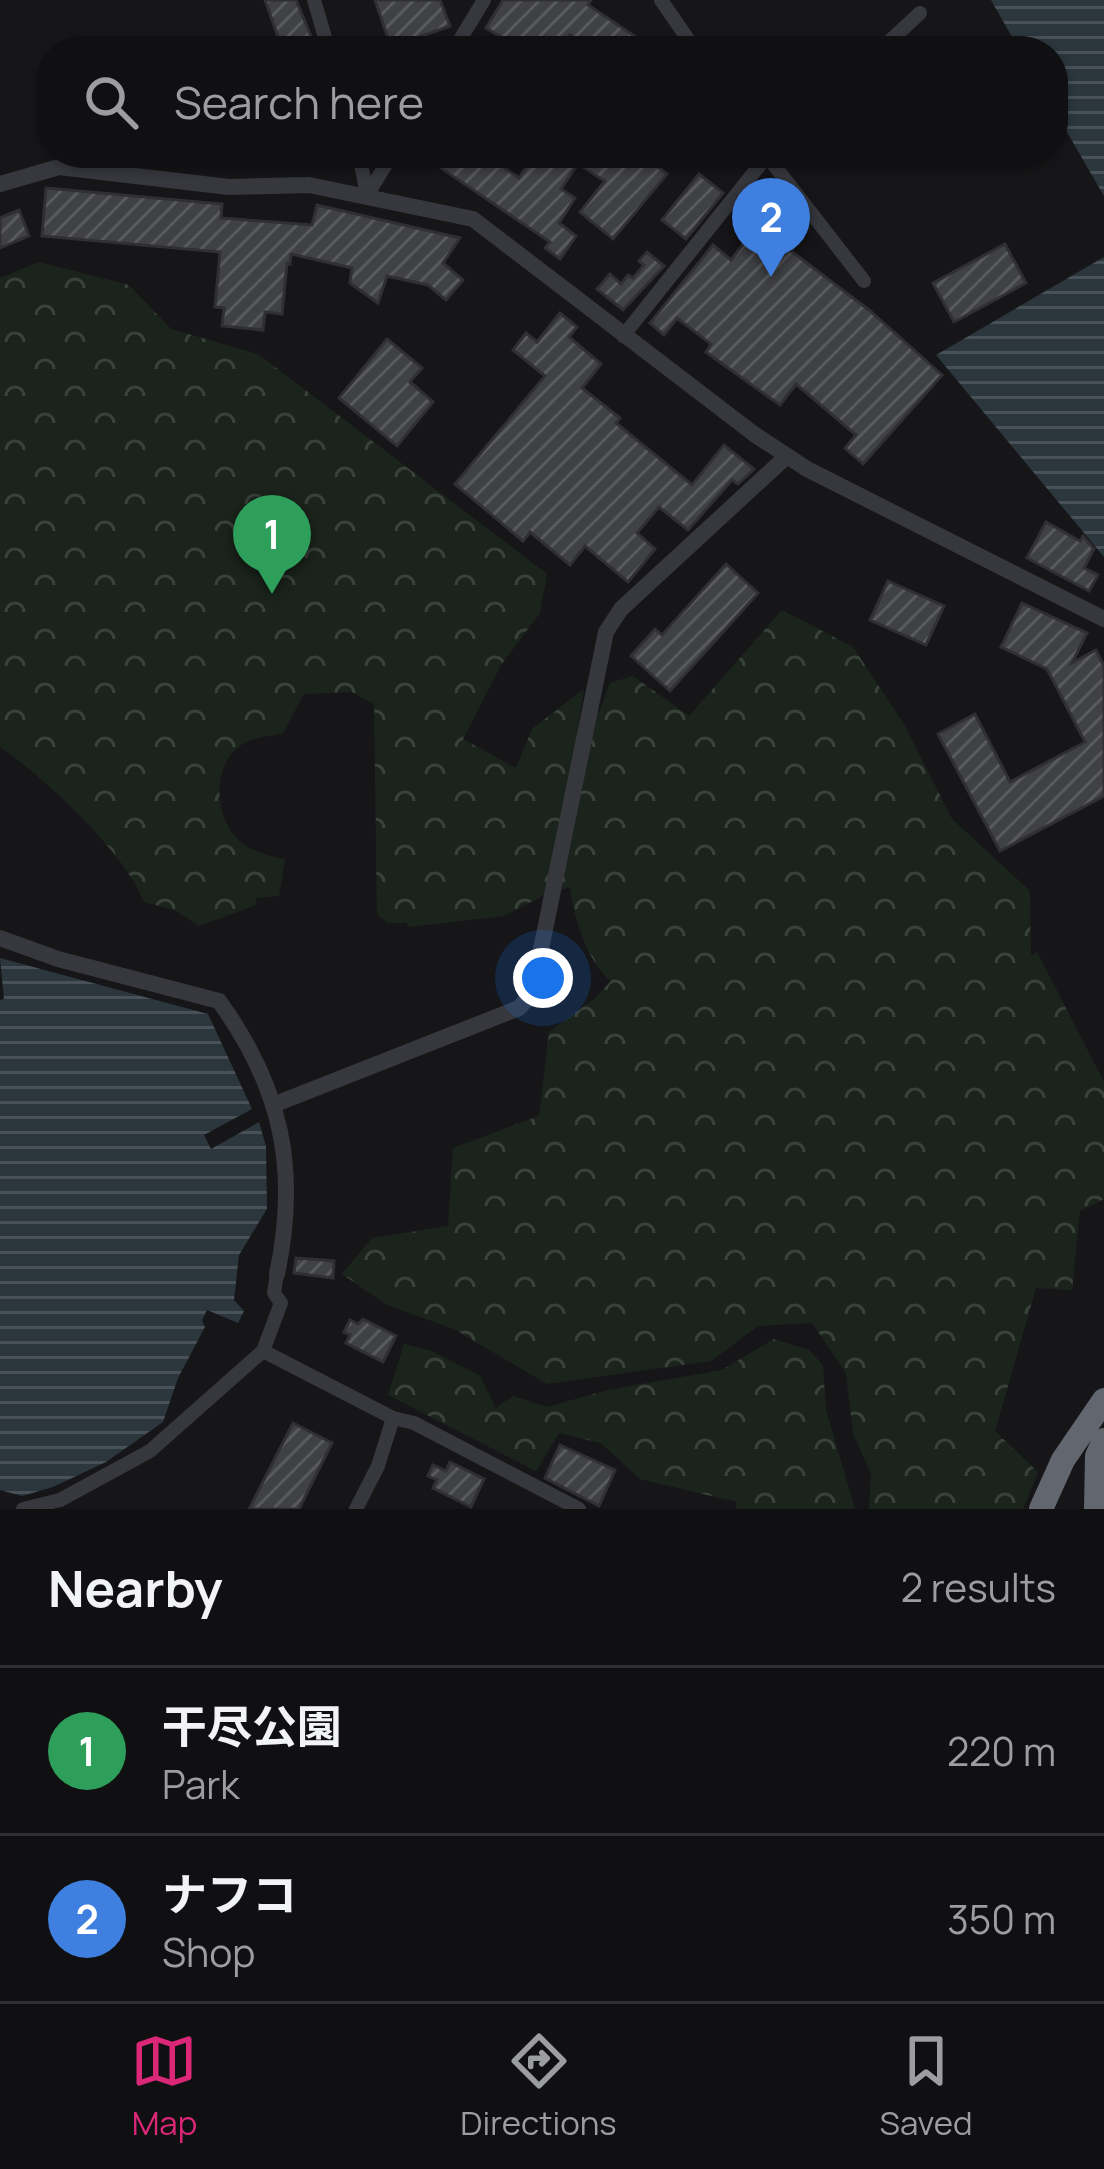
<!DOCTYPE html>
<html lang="en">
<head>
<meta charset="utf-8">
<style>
	body { margin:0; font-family:Manrope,"Noto Sans JP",sans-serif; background:#1e1e20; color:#f1f3f6 }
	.you { position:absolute; left:543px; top:978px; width:42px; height:42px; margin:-30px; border:9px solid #fff; border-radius:50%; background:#1a73e8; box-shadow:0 0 0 18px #1a73e833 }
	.badge { display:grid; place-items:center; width:78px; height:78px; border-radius:50%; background:#db2777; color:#fff; font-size:39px; font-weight:700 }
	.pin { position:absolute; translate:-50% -99px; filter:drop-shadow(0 3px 6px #0008) }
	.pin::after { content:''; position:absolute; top:63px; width:42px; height:36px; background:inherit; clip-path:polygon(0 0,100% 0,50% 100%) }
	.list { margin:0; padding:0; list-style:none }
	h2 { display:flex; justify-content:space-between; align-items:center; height:156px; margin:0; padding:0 48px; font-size:51px }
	h2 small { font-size:39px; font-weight:400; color:#9c9d9f }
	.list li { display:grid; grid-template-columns:78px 1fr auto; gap:36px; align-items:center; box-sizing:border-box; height:168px; padding:0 48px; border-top:3px solid #303032 }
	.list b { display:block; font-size:45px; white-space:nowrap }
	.list p { margin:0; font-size:39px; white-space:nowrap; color:#9c9d9f }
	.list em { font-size:39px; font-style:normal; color:#9c9d9f }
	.icon { flex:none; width:66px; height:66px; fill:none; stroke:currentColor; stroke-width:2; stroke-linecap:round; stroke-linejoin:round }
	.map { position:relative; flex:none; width:1104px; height:1509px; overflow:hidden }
	.search { position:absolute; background:#101012; box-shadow:0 3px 9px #0004; left:36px; right:36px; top:36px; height:132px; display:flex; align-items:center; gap:30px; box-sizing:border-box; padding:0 42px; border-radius:48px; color:#9c9d9f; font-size:45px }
	.sheet { height:492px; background:#101012 }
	nav { display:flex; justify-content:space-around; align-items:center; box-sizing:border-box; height:168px; border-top:3px solid #303032; background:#101012; font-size:33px; color:#9c9d9f }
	nav a { display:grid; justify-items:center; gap:6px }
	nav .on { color:#db2777 }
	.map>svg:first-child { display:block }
	.forest { fill:url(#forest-crowns) }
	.water { fill:url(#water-rules) }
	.building { fill:url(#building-hatch); stroke:#303034; stroke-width:3 }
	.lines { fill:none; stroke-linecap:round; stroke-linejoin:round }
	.minor { stroke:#37383e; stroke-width:14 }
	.tertiary { stroke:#37383e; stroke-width:16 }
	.motorway { stroke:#62676f; stroke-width:24 }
</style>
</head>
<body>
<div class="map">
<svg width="1104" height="1509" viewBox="0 0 1104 1509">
	<defs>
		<pattern id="forest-crowns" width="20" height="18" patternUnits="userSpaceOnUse" patternTransform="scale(3)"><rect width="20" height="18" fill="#1b241c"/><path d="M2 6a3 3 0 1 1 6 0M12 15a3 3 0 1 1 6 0" fill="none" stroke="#39413b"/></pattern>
		<pattern id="water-rules" width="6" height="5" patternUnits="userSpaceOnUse" patternTransform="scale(3)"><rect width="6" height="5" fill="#2b373d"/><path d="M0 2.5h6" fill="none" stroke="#475157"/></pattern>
		<pattern id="building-hatch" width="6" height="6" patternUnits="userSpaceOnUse" patternTransform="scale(3)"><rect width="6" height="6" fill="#404145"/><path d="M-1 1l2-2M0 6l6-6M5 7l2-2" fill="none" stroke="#595a5e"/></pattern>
	</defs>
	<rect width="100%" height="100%" fill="#161618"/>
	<g class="forest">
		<path d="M 39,262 L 129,285 L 171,329 L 258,354 L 547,574 L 540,613 L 501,665 L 463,739 L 516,768 L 532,729 L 584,689 L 577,731 L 600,710 L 610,683 L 633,676 L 689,716 L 782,610 L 853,647 L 905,726 L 952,819 L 1030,891 L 1031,956 L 1037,952 L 1104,1082 L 1104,1199 L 1080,1211 L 1072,1290 L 1036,1288 L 995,1431 L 1038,1472 L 1023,1509 L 869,1509 L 871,1474 L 853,1433 L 846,1373 L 812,1323 L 758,1326 L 711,1361 L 547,1384 L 454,1329 L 387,1305 L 342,1274 L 372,1238 L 448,1226 L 453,1148 L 539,1116 L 549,1032 L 594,999 L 611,981 C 587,961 574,919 570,887 L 548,893 L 504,916 L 408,927 L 407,923 L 388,923 L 377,915 L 374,704 L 351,692 L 304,694 L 283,733 C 272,736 256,737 246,742 C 208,761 213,828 248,847 C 259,853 273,856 285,860 L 279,896 L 256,898 L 256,905 L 199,926 L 175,910 L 144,902 C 125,852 45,778 0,747 L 0,278 Z"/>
		<path d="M 774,1339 L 809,1350 L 823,1365 L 826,1410 L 855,1509 L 736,1509 L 737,1502 L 640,1479 L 601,1443 L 559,1433 L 536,1471 L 388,1395 L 404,1344 L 432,1351 L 480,1376 L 496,1408 L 513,1396 L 547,1407 L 608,1390 L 722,1370 Z"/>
	</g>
	<g class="water">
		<path d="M 991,0 L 1104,0 L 1104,196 L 1053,108 L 1053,51 L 1020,51 Z"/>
		<path d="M 1104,257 L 1104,557 L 936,355 Z"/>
		<path d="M 0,958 L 208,1014 L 252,1109 L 204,1135 L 211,1149 L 259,1122 L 266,1146 L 267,1209 L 239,1255 L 234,1300 L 244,1311 L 238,1323 L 207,1310 L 202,1320 L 205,1327 L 178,1378 L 163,1422 L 106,1462 L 53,1487 L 22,1496 L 0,1490 L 0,1000 L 4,999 Z"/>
	</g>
	<g class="building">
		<path d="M 265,0 L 296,0 L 317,51 L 283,51 Z"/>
		<path d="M 375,0 L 440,0 L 450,26 L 391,47 Z"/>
		<path d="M 503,0 L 591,0 L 588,5 L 657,51 L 594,51 L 570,35 L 561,51 L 525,51 L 486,28 Z"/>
		<path d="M 176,153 L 251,153 L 220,166 L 175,160 Z"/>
		<path d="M 452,153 L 483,153 L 519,178 L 535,153 L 641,153 L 667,174 L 613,239 L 580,212 L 605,181 L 578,164 L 561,189 L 575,198 L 559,223 L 576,236 L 560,259 L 545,248 L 550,242 L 441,168 Z"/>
		<path d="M 699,174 L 723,193 L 686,239 L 662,220 Z"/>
		<path d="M 46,188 L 222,204 L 221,218 L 312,225 L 317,205 L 460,238 L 443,263 L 463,280 L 446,300 L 428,285 L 387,276 L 378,303 L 350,283 L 352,268 L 291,254 L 290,264 L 287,263 L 282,314 L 265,312 L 263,330 L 222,326 L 224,308 L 215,307 L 220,252 L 42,236 Z"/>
		<path d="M 776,201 L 808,228 L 791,251 L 869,310 L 942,375 L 863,464 L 845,448 L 856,435 L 796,384 L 780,405 L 706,352 L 711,344 L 677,318 L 664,335 L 650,323 L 713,245 L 731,260 Z"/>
		<path d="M 19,210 L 29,236 L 0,248 L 0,218 Z"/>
		<path d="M 1005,244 L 1026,283 L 954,322 L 933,283 Z"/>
		<path d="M 647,252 L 664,266 L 623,310 L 597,289 L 610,274 L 621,284 L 628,275 L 633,278 L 644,265 L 639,261 Z"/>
		<path d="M 560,313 L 577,327 L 569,337 L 601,364 L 582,388 L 620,418 L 616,423 L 692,485 L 724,445 L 754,469 L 738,484 L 732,480 L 688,530 L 659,507 L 637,533 L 655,549 L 628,582 L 585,546 L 570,565 L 530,532 L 523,541 L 455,484 L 545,376 L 513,350 L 526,333 L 537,342 Z"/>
		<path d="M 387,339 L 422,368 L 410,382 L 433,402 L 397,446 L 339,398 Z"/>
		<path d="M 1046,522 L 1080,541 L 1083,536 L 1094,549 L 1084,568 L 1098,575 L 1089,591 L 1027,558 Z"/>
		<path d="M 726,564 L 758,593 L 670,691 L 631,656 L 655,629 L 662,635 Z"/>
		<path d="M 888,581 L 944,606 L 926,645 L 870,620 Z"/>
		<path d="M 1022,603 L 1087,633 L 1072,663 L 1096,650 L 1104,666 L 1104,796 L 1000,851 L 938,734 L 975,714 L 1010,782 L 1085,742 L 1047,669 L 1001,647 Z"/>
		<path d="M 296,1258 L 334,1261 L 333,1278 L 294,1273 Z"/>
		<path d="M 363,1319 L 396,1336 L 383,1362 L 346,1343 L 350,1335 L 344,1332 L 350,1320 L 358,1324 Z"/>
		<path d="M 293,1423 L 332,1443 L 299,1509 L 249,1509 Z"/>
		<path d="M 560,1445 L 615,1470 L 599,1506 L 545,1478 Z"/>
		<path d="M 450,1462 L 484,1479 L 471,1507 L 433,1488 L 437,1480 L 428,1476 L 433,1465 L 446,1471 Z"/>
	</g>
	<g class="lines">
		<g class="minor">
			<path d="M 314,0 L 329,51"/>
			<path d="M 661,0 L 696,51"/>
			<path d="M 453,51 L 484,0"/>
			<path d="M 879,51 L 920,13"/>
			<path d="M 359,153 L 367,195"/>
			<path d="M 771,153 L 767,156 L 864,281"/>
			<path d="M 367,195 L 393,153"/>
			<path d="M 623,336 L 767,156 L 765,153"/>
			<path d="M 263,1351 L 393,1418 L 378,1466 L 356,1509"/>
			<path d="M 393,1418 L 414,1423 L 579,1509"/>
			<path d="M 23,1509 L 60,1500 L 150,1451 L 263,1351 L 281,1303 L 274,1293 L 277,1274"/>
		</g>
		<g class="tertiary">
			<path d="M 0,184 L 59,167 L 229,187 L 309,185 L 473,219 L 754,434 L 807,469 L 1104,619"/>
			<path d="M 0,938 L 58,959 L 219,1001 C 282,1088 299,1170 277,1274"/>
			<path d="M 273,1105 L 519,1008 L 532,993 L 606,632 L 621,609 L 787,456"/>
		</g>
		<g class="motorway">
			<path d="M 1041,1509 L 1063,1460 L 1104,1400"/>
			<path d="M 1096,1509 L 1097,1456 L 1104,1440"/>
		</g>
	</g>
</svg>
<div class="you"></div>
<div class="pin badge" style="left:272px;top:594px;background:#2e9e5b">1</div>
<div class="pin badge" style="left:771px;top:277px;background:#3f7fe0">2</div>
<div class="search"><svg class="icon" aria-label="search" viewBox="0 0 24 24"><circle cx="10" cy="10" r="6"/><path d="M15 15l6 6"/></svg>Search here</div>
</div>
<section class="sheet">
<h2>Nearby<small>2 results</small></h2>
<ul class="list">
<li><span class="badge" style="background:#2e9e5b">1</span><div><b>干尽公園</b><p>Park</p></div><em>220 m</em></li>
<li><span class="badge" style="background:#3f7fe0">2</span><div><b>ナフコ</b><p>Shop</p></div><em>350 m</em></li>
</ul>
</section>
<nav>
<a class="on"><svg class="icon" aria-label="map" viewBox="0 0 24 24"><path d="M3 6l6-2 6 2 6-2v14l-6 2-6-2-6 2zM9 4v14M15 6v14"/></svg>Map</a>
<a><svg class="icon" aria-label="directions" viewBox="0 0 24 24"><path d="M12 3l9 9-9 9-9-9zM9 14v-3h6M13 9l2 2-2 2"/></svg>Directions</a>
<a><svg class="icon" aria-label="saved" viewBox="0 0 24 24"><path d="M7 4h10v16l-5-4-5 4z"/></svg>Saved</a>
</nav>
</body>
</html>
